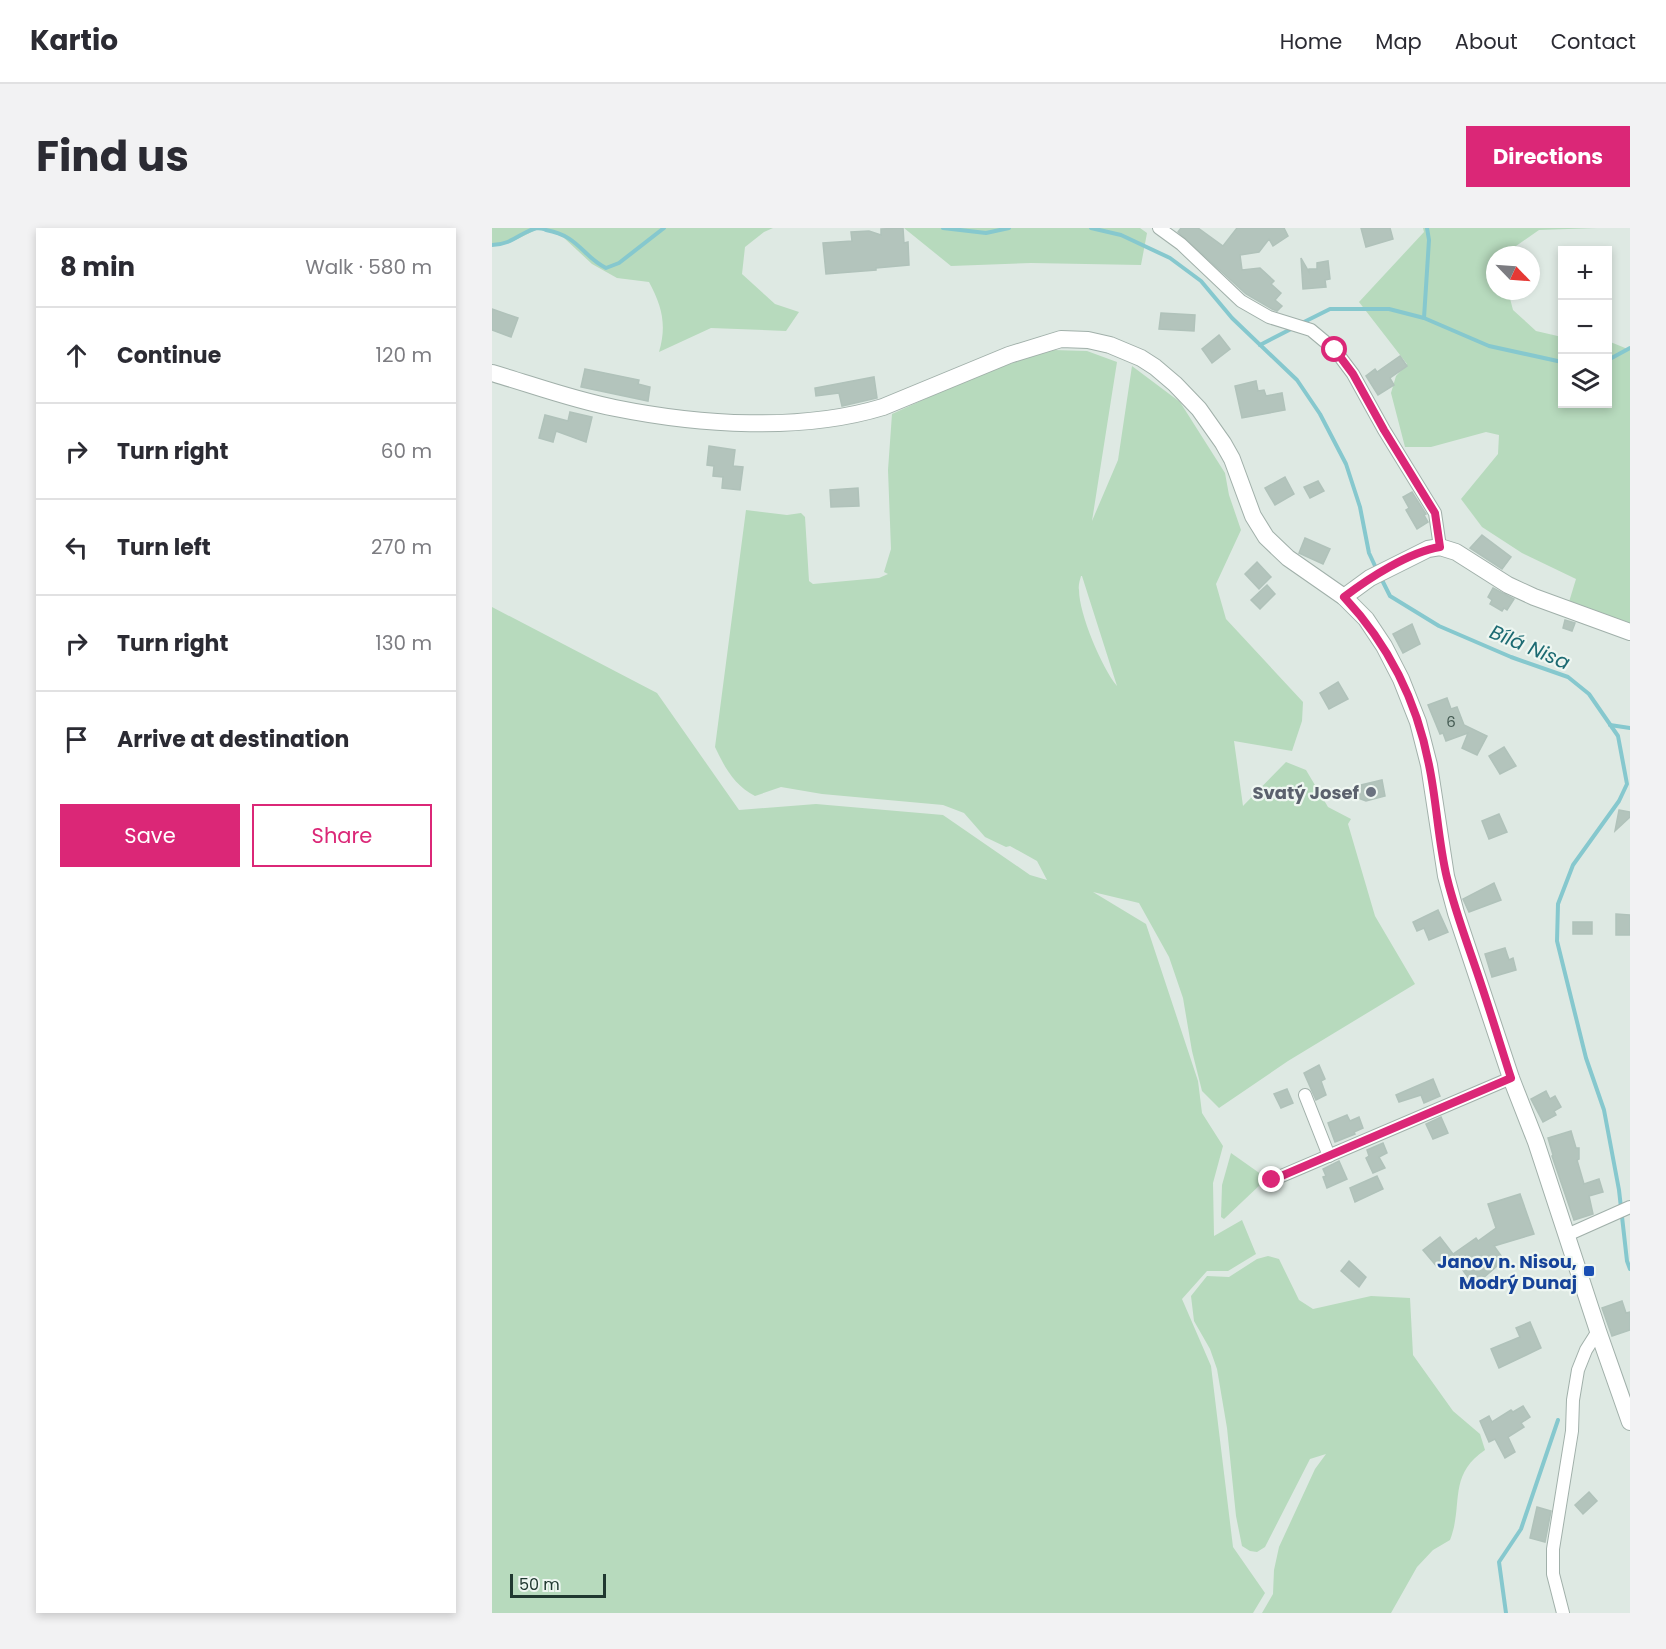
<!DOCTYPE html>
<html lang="en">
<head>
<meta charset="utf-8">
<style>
	body { margin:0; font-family:Poppins,sans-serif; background:#f2f2f3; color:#2b2b33 }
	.controls { position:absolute; right:18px; top:18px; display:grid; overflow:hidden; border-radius:0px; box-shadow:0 3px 9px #0003 }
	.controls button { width:54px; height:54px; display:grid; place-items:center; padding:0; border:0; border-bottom:2px solid #e1e1e2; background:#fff; color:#2b2b33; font:30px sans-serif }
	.compass { position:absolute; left:994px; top:18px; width:54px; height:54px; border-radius:50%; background:#fff; box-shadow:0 3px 9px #0003; rotate:115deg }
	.scale { position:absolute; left:18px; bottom:15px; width:96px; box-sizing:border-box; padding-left:6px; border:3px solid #203830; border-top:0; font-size:16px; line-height:21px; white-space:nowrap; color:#203830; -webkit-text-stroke:4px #eef6f1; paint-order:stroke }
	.stop { position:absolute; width:18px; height:18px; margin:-14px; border:4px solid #db2777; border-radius:50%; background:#fff }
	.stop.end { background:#db2777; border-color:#fff; box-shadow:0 2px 6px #0008 }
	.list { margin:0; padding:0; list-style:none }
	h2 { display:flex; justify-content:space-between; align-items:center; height:78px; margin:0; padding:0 24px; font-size:26px }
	h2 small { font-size:20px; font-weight:400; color:#7c7c81 }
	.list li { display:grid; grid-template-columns:39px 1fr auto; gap:18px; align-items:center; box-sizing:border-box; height:96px; padding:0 24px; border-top:2px solid #e1e1e2 }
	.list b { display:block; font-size:22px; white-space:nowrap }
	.list em { font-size:20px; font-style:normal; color:#7c7c81 }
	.actions { display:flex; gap:12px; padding:18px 24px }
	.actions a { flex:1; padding:14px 0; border:2px solid #db2777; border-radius:0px; text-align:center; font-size:21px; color:#db2777 }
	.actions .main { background:#db2777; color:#fff }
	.icon { flex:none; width:33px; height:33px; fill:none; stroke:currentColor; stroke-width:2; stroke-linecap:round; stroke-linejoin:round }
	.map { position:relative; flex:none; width:1138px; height:1385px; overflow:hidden; border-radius:0px }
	header { display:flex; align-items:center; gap:36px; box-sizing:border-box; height:84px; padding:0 30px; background:#fff; border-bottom:2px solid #e1e1e2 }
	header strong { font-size:28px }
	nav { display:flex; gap:33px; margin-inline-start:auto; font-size:21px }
	.intro { display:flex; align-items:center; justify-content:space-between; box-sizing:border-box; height:144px; padding:0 36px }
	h1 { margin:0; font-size:42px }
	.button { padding:15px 27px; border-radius:0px; background:#db2777; color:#fff; font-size:21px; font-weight:700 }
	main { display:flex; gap:36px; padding:0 36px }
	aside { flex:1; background:#fff; border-radius:0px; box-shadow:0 3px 9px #0003 }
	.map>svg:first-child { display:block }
	.green { fill:#b7dabd; fill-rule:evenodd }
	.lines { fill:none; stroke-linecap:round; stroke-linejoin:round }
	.stream { stroke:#86c8ce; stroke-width:4 }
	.building { fill:#b3c4bc; stroke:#b0c2ba; stroke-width:1.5 }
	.minor-casing { stroke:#a1b0aa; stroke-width:14 }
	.tertiary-casing { stroke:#a1b0aa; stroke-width:18 }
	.minor { stroke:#fff; stroke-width:12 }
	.tertiary { stroke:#fff; stroke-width:16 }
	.route { stroke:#db2777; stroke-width:8 }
	.worship-dot { fill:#6b7280; stroke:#eef6f1; stroke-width:2 }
	.transit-dot { fill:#1a4fb4; stroke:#eef6f1; stroke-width:2 }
	.labels { text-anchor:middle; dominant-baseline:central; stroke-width:4.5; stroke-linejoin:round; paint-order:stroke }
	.number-label { font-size:15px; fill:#455b53 }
	.worship-label { font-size:18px; font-weight:bold; fill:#5b616d; stroke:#eef6f1; text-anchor:end }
	.transit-label { font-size:18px; font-weight:bold; fill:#164399; stroke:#eef6f1; text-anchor:end }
	.water-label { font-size:20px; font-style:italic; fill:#1c6a72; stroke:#eef6f1 }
</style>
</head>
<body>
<header>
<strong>Kartio</strong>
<nav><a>Home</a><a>Map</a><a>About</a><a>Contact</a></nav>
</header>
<div class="intro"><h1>Find us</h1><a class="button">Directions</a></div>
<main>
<aside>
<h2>8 min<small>Walk · 580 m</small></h2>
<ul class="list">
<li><svg class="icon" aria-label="ahead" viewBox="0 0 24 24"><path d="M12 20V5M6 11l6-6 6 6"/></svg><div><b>Continue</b></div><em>120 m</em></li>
<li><svg class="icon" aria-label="right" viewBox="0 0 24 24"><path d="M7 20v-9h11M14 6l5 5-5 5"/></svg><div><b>Turn right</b></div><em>60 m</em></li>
<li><svg class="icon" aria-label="left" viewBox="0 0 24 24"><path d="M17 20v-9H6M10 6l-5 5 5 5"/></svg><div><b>Turn left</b></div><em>270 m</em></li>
<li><svg class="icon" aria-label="right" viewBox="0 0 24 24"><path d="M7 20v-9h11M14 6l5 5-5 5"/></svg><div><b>Turn right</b></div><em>130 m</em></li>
<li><svg class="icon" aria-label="arrive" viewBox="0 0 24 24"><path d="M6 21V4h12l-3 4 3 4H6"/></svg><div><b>Arrive at destination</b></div></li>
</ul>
<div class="actions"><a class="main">Save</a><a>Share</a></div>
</aside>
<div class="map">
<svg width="1138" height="1385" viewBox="0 0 1138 1385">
	<rect width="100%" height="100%" fill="#dee9e3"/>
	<g class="green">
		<path d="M 0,0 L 281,0 L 272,4 L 253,19 L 250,46 L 283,76 L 307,84 L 294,103 L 219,100 L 167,124 C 175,97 170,78 157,54 L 125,50 L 100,36 L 71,9 L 48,0 L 19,14 L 0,17 Z"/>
		<path d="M 412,0 L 648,0 L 655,5 L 649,37 L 539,35 L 459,38 Z"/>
		<path d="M 931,0 L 1105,0 L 1047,2 L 1024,18 L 1020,27 L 1003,27 L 1003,63 L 1016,63 L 1021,82 L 1044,103 L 1070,109 L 1070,176 L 1116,176 L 1116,113 L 1138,122 L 1138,395 L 1077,374 L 1084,351 L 1030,325 L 990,299 L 969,271 L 1006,226 L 1007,207 L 994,204 L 939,219 L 913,219 L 899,165 L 904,148 L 915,136 L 867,74 L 932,4 Z"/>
		<path d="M 561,122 L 595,123 L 625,134 L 600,293 L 626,232 L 640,138 L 688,174 L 733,245 L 737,267 L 749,302 L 724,356 L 734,391 L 811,474 L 810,493 L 800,523 L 742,513 L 751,578 L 794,534 L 814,542 L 836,579 L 859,591 L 856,596 L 883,688 L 923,756 L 796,833 L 727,880 L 710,863 L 700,823 L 691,770 L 677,729 L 647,675 L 601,664 L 654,696 L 706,853 L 710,885 L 731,918 L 721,955 L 722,1008 L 750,992 L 764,1026 L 736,1043 L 715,1043 L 690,1071 L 719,1138 L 741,1319 L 773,1365 L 761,1385 L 0,1385 L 0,379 L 165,465 L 247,582 L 324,576 L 451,587 L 538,647 L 555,652 L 545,633 L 518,618 L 514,619 L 493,609 L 472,585 L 451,577 L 330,566 L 289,559 L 263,568 C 242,557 233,540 223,519 L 254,282 L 295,287 L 309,285 L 313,289 L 317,353 L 321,356 L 387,350 L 396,346 L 392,344 L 399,321 L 396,242 L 400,186 L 492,144 ZM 589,348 L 590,348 L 625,458 C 610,440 587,386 587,362 C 586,357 588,352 589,348 Z"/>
		<path d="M 739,925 L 773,949 L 770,955 L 732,991 L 729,989 L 730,957 Z"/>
		<path d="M 776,1028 L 787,1031 L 807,1072 L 821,1081 L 879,1068 L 918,1070 L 921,1127 L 961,1183 L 988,1206 L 993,1222 C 955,1248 972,1276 958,1312 L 941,1322 L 925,1339 L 899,1385 L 770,1385 L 781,1366 L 782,1342 L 787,1319 L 823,1241 L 834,1226 L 818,1231 L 773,1319 L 765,1324 L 758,1323 L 750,1318 L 744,1288 L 735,1200 L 725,1141 L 718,1121 L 702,1093 L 699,1068 L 715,1048 L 737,1049 L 765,1031 Z"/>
	</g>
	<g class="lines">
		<g class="stream">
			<path d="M 451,0 L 494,5 L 517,0"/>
			<path d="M 599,0 L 629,7 L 678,30 L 709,53 L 740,90 L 805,152 L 828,186 L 854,236 L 868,279 L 877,325 L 884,340"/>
			<path d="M 0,17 C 20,17 30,3 45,0 C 46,0 53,1 54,2 C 87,8 90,28 114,40 L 127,35 L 172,0"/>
			<path d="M 932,90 L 937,12 L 935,0"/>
			<path d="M 810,95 L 838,81 L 897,81 L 932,90 L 997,118 L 1070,134"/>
			<path d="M 768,117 L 801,100"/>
			<path d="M 1116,132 L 1138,120"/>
			<path d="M 889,350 L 898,368 L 947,398 L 1019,429 L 1076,449 L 1097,466 L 1126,508 L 1135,556 L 1127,573 L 1081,637 L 1066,676 L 1065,713 L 1094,830 L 1112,882 L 1127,962 L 1135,1033 L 1138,1041"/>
			<path d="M 1118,497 L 1138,500"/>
			<path d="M 1014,1385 L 1007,1334 L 1029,1301 L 1066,1192"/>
		</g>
	</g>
	<g class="building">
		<path d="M 411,0 L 412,15 L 416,14 L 417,37 L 384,40 L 384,42 L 334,46 L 331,15 L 360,13 L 359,4 L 377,3 L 389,7 L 389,1 Z"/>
		<path d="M 689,0 L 706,0 L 731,18 L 745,0 L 792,0 L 796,8 L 781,18 L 777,11 L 767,24 L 748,27 L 750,42 L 768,40 L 782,53 L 779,56 L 789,65 L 783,72 L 790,78 L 785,83 L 780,81 L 754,66 L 686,4 Z"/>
		<path d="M 869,0 L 898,0 L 901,11 L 874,19 Z"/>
		<path d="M 809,30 L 817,44 L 817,41 L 825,41 L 825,35 L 836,33 L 838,51 L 833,52 L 834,59 L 811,61 Z"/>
		<path d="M 0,81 L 26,90 L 19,109 L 0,102 Z"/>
		<path d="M 669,85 L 703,87 L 702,103 L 667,101 Z"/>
		<path d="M 727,107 L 738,121 L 720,135 L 710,121 Z"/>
		<path d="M 908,128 L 915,138 L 898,150 L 902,157 L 886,167 L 874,148 L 883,141 L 885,144 Z"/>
		<path d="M 93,141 L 147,152 L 146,156 L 158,159 L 156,173 L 89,159 Z"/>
		<path d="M 382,149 L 385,170 L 350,178 L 347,165 L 324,168 L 323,160 Z"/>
		<path d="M 764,153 L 766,163 L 772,162 L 774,168 L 790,165 L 793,182 L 750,190 L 743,158 Z"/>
		<path d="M 78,184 L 100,189 L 94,214 L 64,203 L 61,214 L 47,210 L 53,187 L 76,193 Z"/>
		<path d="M 217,218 L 243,222 L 241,238 L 251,239 L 248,262 L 230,260 L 231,249 L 221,248 L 222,238 L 215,237 Z"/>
		<path d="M 793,249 L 802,266 L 783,277 L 773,260 Z"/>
		<path d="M 826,253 L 832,263 L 818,270 L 812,259 Z"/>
		<path d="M 366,260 L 367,278 L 339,279 L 338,262 Z"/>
		<path d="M 920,264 L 934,286 L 932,287 L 936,294 L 925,301 L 914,282 L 917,280 L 911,269 Z"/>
		<path d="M 990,307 L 1019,329 L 1010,341 L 978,320 Z"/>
		<path d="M 813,310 L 838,321 L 831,336 L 807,325 Z"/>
		<path d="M 765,334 L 779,349 L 767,361 L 753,346 Z"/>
		<path d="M 775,357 L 783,366 L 768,381 L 759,372 Z"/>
		<path d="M 1001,360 L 1022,371 L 1015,382 L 1012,380 L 1010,383 L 998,376 L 1000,372 L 996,369 Z"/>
		<path d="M 1073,392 L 1083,395 L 1080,403 L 1071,400 Z"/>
		<path d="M 920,396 L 928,416 L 911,425 L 901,406 Z"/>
		<path d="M 846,454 L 856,471 L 837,481 L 828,465 Z"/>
		<path d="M 955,470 L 959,481 L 965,479 L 972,497 L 995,508 L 985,527 L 970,520 L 976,505 L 954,513 L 951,505 L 948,506 L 936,477 Z"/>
		<path d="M 1012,519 L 1024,538 L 1008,546 L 997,528 Z"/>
		<path d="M 890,552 L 893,568 L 874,573 L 863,569 L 862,565 L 865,558 Z"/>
		<path d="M 1127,582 L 1138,584 L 1138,589 L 1123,603 Z"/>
		<path d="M 1007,586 L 1015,604 L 997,611 L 990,593 Z"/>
		<path d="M 1002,655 L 1009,672 L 977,684 L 971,671 Z"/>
		<path d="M 946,682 L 956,704 L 937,712 L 932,700 L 925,703 L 921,694 Z"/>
		<path d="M 1124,686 L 1138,687 L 1138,707 L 1124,707 Z"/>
		<rect x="1081" y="694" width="19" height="12"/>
		<path d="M 1013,720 L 1017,732 L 1021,730 L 1024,742 L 1000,749 L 993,726 Z"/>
		<path d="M 827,837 L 833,851 L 829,853 L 834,867 L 824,872 L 812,845 Z"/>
		<path d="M 941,851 L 948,868 L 932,875 L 929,867 L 907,874 L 904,867 Z"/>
		<path d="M 795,861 L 801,875 L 789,880 L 782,866 Z"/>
		<path d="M 1054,863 L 1058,871 L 1063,868 L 1069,879 L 1062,883 L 1064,887 L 1051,894 L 1039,871 Z"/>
		<path d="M 855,887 L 858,893 L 867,889 L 871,900 L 862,904 L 863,906 L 843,914 L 836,895 Z"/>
		<path d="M 949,889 L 956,905 L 941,911 L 934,896 Z"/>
		<path d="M 1079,903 L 1084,920 L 1087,920 L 1087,931 L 1085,932 L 1092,956 L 1107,951 L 1111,964 L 1097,968 L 1101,986 L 1082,992 L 1060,928 L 1061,927 L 1056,910 Z"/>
		<path d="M 891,915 L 895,925 L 887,929 L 893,940 L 881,945 L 874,930 L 877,928 L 875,922 Z"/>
		<path d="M 847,933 L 855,951 L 835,960 L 831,949 L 834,948 L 831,941 Z"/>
		<path d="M 885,948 L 891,961 L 863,974 L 858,960 Z"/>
		<path d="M 1028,966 L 1042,1006 L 1002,1018 L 1012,1032 L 982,1058 L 963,1031 L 953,1039 L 951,1036 L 946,1040 L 931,1022 L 948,1009 L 961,1026 L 984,1010 L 986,1013 L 1004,1000 L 996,976 Z"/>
		<path d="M 857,1033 L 874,1049 L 867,1059 L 849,1043 Z"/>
		<path d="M 1130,1073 L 1134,1085 L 1138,1084 L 1138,1102 L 1120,1108 L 1110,1080 Z"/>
		<path d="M 1038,1094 L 1049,1120 L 1007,1140 L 999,1121 L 1028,1109 L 1024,1100 Z"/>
		<path d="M 1031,1178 L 1038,1189 L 1029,1195 L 1032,1199 L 1016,1209 L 1023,1224 L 1013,1230 L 1003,1211 L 997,1214 L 988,1193 L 997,1188 L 1000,1194 L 1019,1182 L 1021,1184 Z"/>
		<path d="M 1097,1264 L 1105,1273 L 1091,1286 L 1083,1277 Z"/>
		<path d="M 1045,1279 L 1059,1283 L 1053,1314 L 1038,1310 Z"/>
	</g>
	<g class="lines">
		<defs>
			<g id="minor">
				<path d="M 667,0 L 689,16 L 749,73 L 777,89 L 819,102 L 843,122 L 861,146 L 892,202 L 943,285 L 948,319"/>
				<path d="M 813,867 L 837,928"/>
				<path d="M 780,952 L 1019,850"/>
				<path d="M 1075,1007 L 1138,979"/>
				<path d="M 1071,1385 L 1061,1346 L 1061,1321 L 1080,1203 L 1081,1172 L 1086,1142 L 1094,1122 L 1106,1103"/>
			</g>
			<g id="tertiary">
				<path d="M 0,145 C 41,157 81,172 123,180 C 207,197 309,204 391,179 L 517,127 L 569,111 L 596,112 L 618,117 L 649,130 L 663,139 L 683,156 L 707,181 L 731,215 L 740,231 L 761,288 L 774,309 L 796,330 L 852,369 L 874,391 L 892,418 L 909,451 L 926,494 L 937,537 L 954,648 L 964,685 L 1019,850 L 1044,914 L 1106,1103 L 1138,1194"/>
				<path d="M 852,369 L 878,350 L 936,321 L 948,319 L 964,324 L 1016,357 L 1042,369 L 1138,404"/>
			</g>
		</defs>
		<use href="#minor" class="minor-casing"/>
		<use href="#tertiary" class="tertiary-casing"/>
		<use href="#minor" class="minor"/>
		<use href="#tertiary" class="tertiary"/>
	</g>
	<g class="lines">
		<path class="route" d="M 780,952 L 1019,850 C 1009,819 1000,789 990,759 C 978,722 964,687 955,650 C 946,613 945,575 937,537 C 925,474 896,416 852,369 C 877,350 917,324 948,319 L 943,285 L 892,202 L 861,146 L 843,122"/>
	</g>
	<circle class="worship-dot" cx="879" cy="564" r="6"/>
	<rect class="transit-dot" x="1091" y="1037" width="12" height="12" rx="3"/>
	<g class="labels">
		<g class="number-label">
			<text x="959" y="493">6</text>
		</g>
		<g class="worship-label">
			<text x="867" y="564">Svatý Josef</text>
		</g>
		<g class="transit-label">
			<text x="1085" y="1033">Janov n. Nisou,<tspan x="1085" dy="21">Modrý Dunaj</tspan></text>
		</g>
		<g class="water-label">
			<text transform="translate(1038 419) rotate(23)">Bílá Nisa</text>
		</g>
	</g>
</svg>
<div class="controls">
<button>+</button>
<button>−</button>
<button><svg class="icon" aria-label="layers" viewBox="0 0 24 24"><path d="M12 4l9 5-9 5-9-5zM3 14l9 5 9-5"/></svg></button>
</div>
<svg class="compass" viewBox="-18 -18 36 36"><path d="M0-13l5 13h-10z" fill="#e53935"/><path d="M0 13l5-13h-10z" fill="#7c7c81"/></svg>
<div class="scale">50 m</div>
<div class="stop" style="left:843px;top:122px"></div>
<div class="stop end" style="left:780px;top:952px"></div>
</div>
</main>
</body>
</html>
